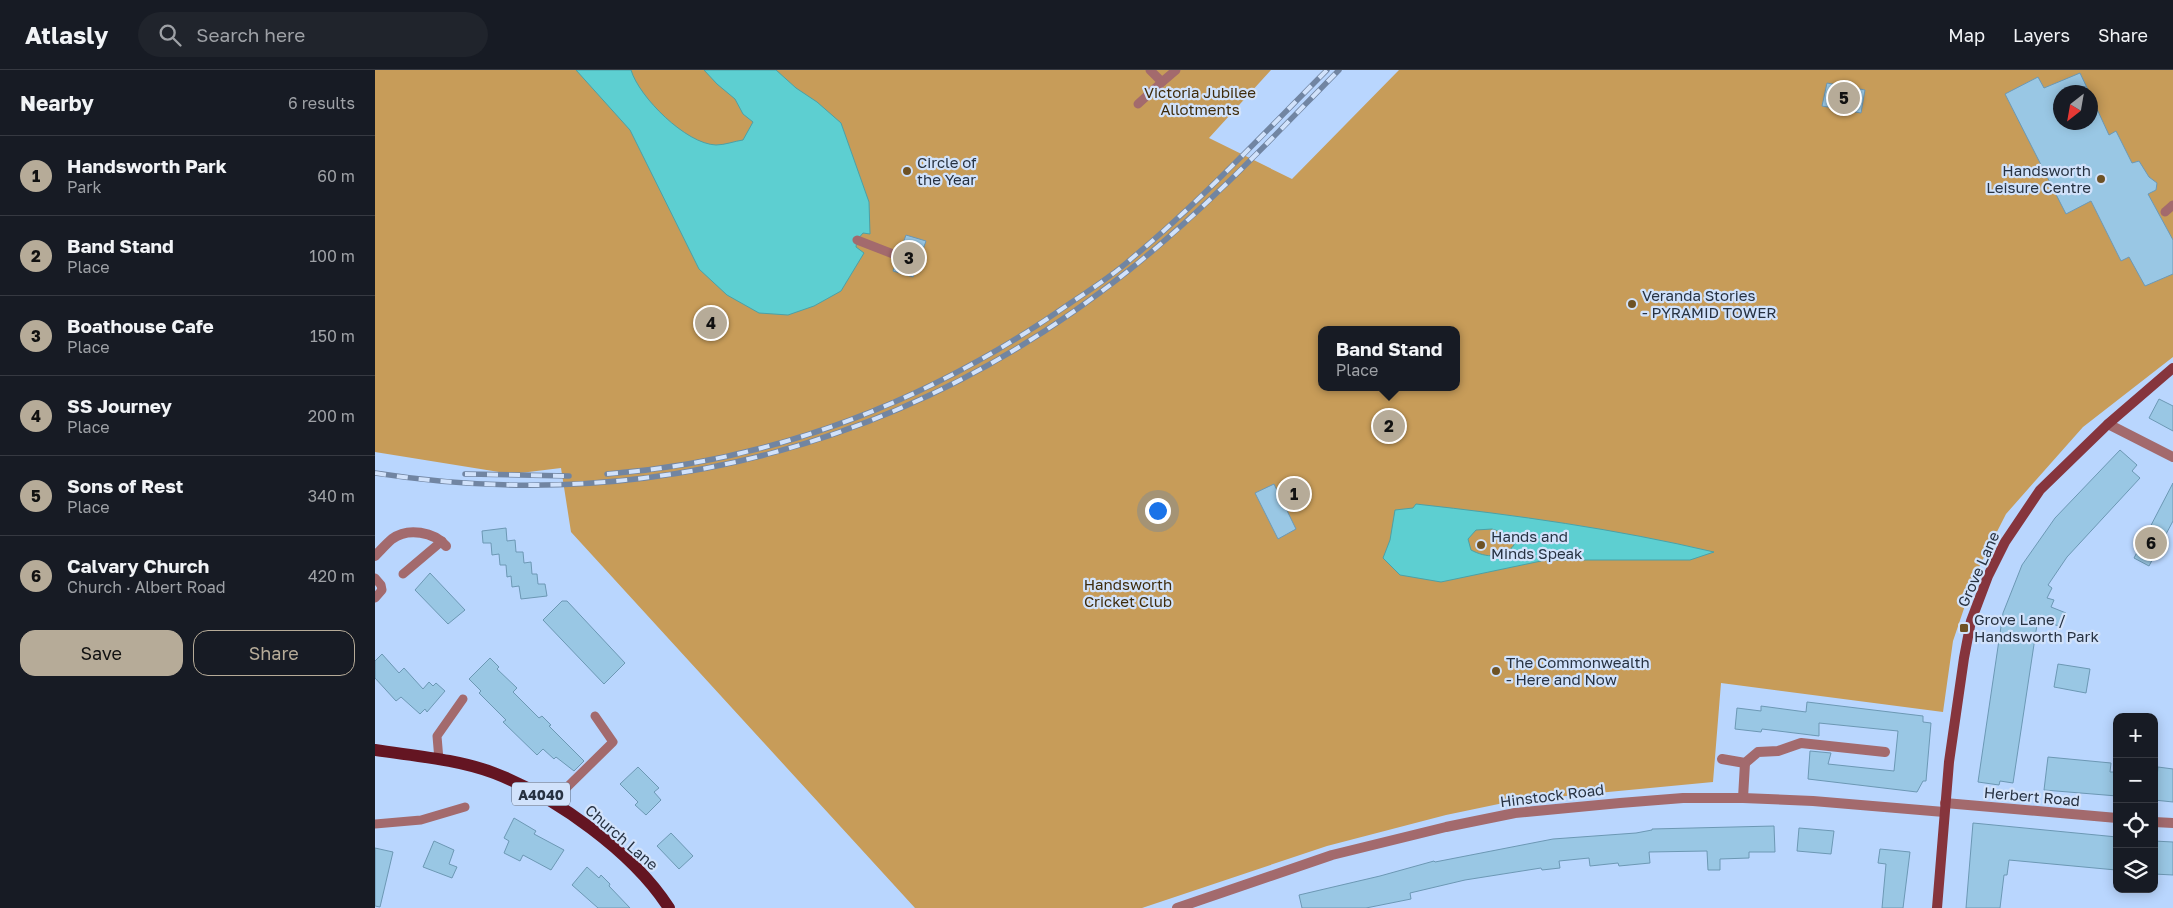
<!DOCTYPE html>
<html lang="en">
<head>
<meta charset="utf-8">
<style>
	body { margin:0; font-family:"Golos Text",sans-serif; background:#20242c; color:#f1f3f6 }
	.controls { position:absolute; right:15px; bottom:15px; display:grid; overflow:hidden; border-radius:10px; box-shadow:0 2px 12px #0003 }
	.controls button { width:45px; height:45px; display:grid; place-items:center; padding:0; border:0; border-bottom:1px solid #363941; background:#171b24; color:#f1f3f6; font:25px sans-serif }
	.compass { position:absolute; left:1678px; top:15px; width:45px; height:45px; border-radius:50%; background:#171b24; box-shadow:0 2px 12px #0003; rotate:211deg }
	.you { position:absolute; left:782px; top:440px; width:18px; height:18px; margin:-12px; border:4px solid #fff; border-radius:50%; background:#1a73e8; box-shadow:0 0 0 8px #1a73e833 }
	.badge { display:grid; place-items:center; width:32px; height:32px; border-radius:50%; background:#b6ab98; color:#111; font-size:16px; font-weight:700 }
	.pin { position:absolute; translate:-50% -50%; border:2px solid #fff; box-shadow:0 1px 5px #0006 }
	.popup { position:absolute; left:943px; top:256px; width:142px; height:65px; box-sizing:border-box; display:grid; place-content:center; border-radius:10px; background:#171b24; filter:drop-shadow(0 1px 4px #0005); font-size:16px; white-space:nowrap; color:#9ea1a6 }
	.popup b { font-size:19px; color:#f1f3f6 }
	.popup::after { content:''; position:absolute; left:50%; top:100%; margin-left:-10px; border:10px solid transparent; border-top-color:#171b24 }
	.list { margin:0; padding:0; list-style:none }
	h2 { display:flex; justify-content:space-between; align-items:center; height:65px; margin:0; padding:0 20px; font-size:21px }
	h2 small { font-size:16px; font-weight:400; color:#9ea1a6 }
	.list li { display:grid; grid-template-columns:32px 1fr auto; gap:15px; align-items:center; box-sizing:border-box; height:80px; padding:0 20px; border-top:1px solid #363941 }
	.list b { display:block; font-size:19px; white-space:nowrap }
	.list p { margin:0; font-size:16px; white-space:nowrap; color:#9ea1a6 }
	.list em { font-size:16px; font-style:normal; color:#9ea1a6 }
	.actions { display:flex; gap:10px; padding:15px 20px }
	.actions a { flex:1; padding:11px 0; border:1px solid #b6ab98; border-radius:15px; text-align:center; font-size:18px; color:#b6ab98 }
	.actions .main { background:#b6ab98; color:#111 }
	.icon { flex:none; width:28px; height:28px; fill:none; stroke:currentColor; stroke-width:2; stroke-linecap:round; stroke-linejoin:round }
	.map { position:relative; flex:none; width:1798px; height:838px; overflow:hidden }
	header { display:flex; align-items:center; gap:30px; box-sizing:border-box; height:70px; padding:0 25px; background:#171b24; border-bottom:1px solid #363941 }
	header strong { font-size:24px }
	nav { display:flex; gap:28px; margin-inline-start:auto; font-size:18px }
	.search { width:350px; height:45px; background:#20242c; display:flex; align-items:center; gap:12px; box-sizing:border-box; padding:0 18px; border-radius:28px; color:#9ea1a6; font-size:19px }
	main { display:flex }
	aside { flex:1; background:#171b24 }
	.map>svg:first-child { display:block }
	.green { fill:#c79c59; fill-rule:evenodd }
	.water { fill:#5dcfd1; stroke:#4da0a6; fill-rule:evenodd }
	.building { fill:#99c7e4; stroke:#6c98b4 }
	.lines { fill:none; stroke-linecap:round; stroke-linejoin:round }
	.lane { stroke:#a36a6d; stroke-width:9 }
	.street { stroke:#a36a6d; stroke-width:10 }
	.secondary { stroke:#86353d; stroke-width:10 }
	.primary { stroke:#641522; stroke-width:12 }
	.rail-casing { stroke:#7185a2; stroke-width:5.5 }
	.rail { stroke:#d1e2fb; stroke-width:4; stroke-dasharray:11; stroke-linecap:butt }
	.poi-dot { fill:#6e5225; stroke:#d1e2fb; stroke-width:2 }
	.labels { text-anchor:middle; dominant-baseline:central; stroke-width:4.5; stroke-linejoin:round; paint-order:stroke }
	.shield { fill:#d1e2fb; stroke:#5a677a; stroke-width:1 }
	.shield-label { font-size:14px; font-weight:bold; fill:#273242 }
	.park-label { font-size:15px; fill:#3f2c0c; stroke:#d1e2fb }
	.poi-label { font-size:15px; fill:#273242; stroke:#d1e2fb; text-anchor:start }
	.street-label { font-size:15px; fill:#273242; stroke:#d1e2fb }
</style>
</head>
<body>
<header>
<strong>Atlasly</strong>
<div class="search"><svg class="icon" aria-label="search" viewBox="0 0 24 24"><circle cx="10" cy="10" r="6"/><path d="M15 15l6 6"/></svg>Search here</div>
<nav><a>Map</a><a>Layers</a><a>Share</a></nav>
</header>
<main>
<aside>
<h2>Nearby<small>6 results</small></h2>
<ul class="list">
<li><span class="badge">1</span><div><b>Handsworth Park</b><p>Park</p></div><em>60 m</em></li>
<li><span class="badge">2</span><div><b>Band Stand</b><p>Place</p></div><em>100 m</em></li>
<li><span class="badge">3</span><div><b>Boathouse Cafe</b><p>Place</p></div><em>150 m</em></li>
<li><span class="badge">4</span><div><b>SS Journey</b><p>Place</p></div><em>200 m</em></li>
<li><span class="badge">5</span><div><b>Sons of Rest</b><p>Place</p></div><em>340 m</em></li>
<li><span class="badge">6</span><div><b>Calvary Church</b><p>Church · Albert Road</p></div><em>420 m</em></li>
</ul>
<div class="actions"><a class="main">Save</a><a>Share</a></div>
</aside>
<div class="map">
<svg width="1798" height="838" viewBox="0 0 1798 838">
	<rect width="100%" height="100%" fill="#b9d6fe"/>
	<path class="green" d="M 0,0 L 896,0 L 834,68 L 917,109 L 1024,0 L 1798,0 L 1798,287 L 1708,357 L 1631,444 L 1601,503 L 1578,571 L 1568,642 L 1346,613 L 1338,712 L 1138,731 L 1071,745 L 952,776 L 767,838 L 540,838 L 196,462 L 186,398 L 137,404 L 0,382 ZM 1686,22 L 1716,22 L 1716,52 L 1686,52 ZM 946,260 L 1082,260 L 1082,317 L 946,317 Z"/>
	<g class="water">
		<path d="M 201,0 L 256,0 C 264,27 311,74 341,75 C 350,75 360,71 368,70 L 378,52 L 368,44 L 360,29 L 342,14 L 329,0 L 401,0 L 421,18 L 442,32 L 466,53 L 494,132 L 495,164 L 488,163 L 482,170 L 481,177 L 489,183 L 466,221 L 439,236 L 413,245 L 384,243 L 352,225 L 324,199 L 255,60 Z"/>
		<path d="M 1041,434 C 1141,445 1241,459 1339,482 L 1315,490 L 1171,490 L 1066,512 L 1025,505 L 1008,488 L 1015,470 L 1020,440 L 1038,438 ZM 1117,459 L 1129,463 L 1138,469 L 1139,475 C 1129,489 1111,488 1096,480 L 1093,469 L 1101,460 Z"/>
	</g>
	<g class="building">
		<path d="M 1705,3 L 1714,22 L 1686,22 L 1686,52 L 1716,52 L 1716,26 L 1734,65 L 1741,61 L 1757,93 L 1764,91 L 1774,107 L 1782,113 L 1781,120 L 1773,124 L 1798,170 L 1798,204 L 1770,216 L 1754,187 L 1746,191 L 1716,131 L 1691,144 L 1630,24 L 1663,7 L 1669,18 Z"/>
		<path d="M 1452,13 L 1490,20 L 1486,43 L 1447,36 Z"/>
		<path d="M 531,165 L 551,171 L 538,207 L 518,201 Z"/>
		<path d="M 1784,329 L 1798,336 L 1798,361 L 1774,348 Z"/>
		<circle cx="1014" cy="356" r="11"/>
		<path d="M 1745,380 L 1762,395 L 1757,401 L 1765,408 L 1692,487 L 1673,515 L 1677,518 L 1672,528 L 1679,530 L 1676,537 L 1691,543 L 1686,557 L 1663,548 L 1638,713 L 1625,711 L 1624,715 L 1603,712 L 1628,543 L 1647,495 L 1680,448 Z"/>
		<path d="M 1798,413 L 1798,451 L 1774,496 L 1759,488 Z"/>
		<path d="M 899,414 L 921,459 L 903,469 L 880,423 Z"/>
		<path d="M 131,458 L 132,471 L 140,470 L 141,482 L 148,482 L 149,493 L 156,492 L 157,504 L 162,504 L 163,514 L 170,514 L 172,526 L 146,529 L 144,516 L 137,517 L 136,506 L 132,507 L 131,495 L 125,495 L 124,484 L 117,485 L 116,473 L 108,473 L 107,461 Z"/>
		<path d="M 55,503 L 90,540 L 73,554 L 40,520 Z"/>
		<path d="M 187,531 L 192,531 L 250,593 L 229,614 L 168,550 Z"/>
		<path d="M 7,584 L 24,603 L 29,598 L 48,619 L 54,612 L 58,616 L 61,613 L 70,621 L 52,642 L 50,639 L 45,644 L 26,627 L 21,631 L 0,608 L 0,591 Z"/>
		<path d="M 115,588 L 124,597 L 122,599 L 142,618 L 138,622 L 164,648 L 167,646 L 176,655 L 174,656 L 209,691 L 199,701 L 181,687 L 179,689 L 168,679 L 162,685 L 128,652 L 131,650 L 104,623 L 106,621 L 94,609 Z"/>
		<path d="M 1683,594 L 1715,599 L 1711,623 L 1679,617 Z"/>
		<path d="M 1432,632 L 1548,646 L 1548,652 L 1556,653 L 1551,711 L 1548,711 L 1542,722 L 1433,709 L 1435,681 L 1456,683 L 1453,694 L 1519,701 L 1523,661 L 1444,653 L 1444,666 L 1387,659 L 1386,662 L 1360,659 L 1362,638 L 1386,641 L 1386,636 L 1431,642 Z"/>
		<path d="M 1673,687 L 1736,693 L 1735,702 L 1742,702 L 1742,726 L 1669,720 Z"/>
		<path d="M 263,697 L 284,718 L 279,722 L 286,730 L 271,745 L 260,735 L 263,732 L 245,714 Z"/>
		<path d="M 1783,697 L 1798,699 L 1798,732 L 1779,730 L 1779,706 L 1782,707 Z"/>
		<path d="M 139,748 L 161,761 L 159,764 L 189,780 L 176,800 L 148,785 L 145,791 L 129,783 L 134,771 L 129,768 Z"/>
		<path d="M 1598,753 L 1742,767 L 1741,800 L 1634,790 L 1632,805 L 1629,805 L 1625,838 L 1591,838 Z"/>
		<path d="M 1399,756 L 1400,782 L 1374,782 L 1374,788 L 1345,789 L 1345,800 L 1333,800 L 1332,781 L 1274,782 L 1275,793 L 1244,796 L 1243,793 L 1215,796 L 1214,788 L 1184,791 L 1185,798 L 1167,800 L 1166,798 L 1090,810 L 1035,823 L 1036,829 L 991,838 L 927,838 L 924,825 L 1005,806 L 1059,791 L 1060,792 L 1178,769 L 1261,763 L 1277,760 L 1277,759 Z"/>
		<path d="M 1424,758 L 1459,761 L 1456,784 L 1422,781 Z"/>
		<path d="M 296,763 L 318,786 L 304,799 L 282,776 Z"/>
		<path d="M 59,771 L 79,780 L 74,794 L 82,797 L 77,808 L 48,797 Z"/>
		<path d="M 1779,771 L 1798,772 L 1798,805 L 1779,804 Z"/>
		<path d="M 0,778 L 18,782 L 5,837 L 0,836 Z"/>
		<path d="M 1505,779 L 1535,782 L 1528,838 L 1507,838 L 1511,794 L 1503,793 Z"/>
		<path d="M 212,797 L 224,808 L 226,805 L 235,814 L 234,816 L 255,838 L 223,838 L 197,815 Z"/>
	</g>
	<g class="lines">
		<g class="lane">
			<path d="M 775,0 L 787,12 L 801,0"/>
			<path d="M 763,34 L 787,12"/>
			<path d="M 1790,142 L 1798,135"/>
			<path d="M 482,170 L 518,184"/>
			<path d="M 28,504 L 67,471"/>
			<path d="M 0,508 L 6,515 L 7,520 L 0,528"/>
			<path d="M 64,690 L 62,666 L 88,629"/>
			<path d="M 177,732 L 238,672 L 220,646"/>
			<path d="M 0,754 L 46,750 L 90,737"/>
		</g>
		<g class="street">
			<path d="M 1733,354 L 1798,387"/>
			<path d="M 0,486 C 6,480 11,474 17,469 C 33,457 59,462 71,476"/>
			<path d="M 1347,689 L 1370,693 L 1383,682 L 1403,681 L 1426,673 L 1510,682"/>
			<path d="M 1368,728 L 1370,693"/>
			<path d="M 1570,733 L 1742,748"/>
			<path d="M 1779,752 L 1798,753"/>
			<path d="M 802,838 L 957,785 L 1071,757 L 1140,743 L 1245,733 L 1308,728 L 1368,728 L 1438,731 L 1569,742"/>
		</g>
		<path class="secondary" d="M 1562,838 L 1574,692 L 1589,588 L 1596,551 L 1613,506 L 1630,472 L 1665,420 L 1733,354 L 1798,298"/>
		<path class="primary" d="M 0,680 C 39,686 82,689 119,703 C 181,727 258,782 294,838"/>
		<defs>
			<g id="rail">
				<path d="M 0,403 C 274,446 537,373 753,201 C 829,141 896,69 964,0"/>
				<path d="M 90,404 L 194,406"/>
				<path d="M 232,404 C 400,391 557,330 694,234 C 715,220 737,206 756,189 C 826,131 888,64 952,0"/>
			</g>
		</defs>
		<use href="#rail" class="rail-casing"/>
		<use href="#rail" class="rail"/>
	</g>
	<g class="poi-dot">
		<circle cx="532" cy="101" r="5"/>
		<circle cx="1726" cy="109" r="5"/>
		<circle cx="1257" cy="234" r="5"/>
		<circle cx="1106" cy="475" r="5"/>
		<rect x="1584" y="553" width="10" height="10" rx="2.5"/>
		<circle cx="1121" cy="601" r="5"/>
	</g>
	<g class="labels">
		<rect class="shield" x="137" y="712.5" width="58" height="23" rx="4"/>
		<g class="shield-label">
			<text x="166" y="724">A4040</text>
		</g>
		<g class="park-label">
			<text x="825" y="22">Victoria Jubilee<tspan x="825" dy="17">Allotments</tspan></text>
			<text x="753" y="514">Handsworth<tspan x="753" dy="17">Cricket Club</tspan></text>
		</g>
		<g class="poi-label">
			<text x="542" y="92">Circle of<tspan x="542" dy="17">the Year</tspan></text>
			<text x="1716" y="100" text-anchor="end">Handsworth<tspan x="1716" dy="17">Leisure Centre</tspan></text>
			<text x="1267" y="225">Veranda Stories<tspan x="1267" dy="17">- PYRAMID TOWER</tspan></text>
			<text x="1116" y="466">Hands and<tspan x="1116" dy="17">Minds Speak</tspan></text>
			<text x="1599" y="549">Grove Lane /<tspan x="1599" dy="17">Handsworth Park</tspan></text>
			<text x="1131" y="592">The Commonwealth<tspan x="1131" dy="17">- Here and Now</tspan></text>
		</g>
		<g class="street-label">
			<text transform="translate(1603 499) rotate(-66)">Grove Lane</text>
			<text transform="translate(1177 725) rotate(-7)">Hinstock Road</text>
			<text transform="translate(1657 726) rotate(5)">Herbert Road</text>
			<text transform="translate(247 767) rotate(41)">Church Lane</text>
		</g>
	</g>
</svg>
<div class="controls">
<button>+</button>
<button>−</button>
<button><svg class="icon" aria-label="locate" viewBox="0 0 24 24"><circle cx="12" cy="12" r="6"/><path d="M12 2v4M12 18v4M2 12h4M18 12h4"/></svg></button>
<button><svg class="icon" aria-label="layers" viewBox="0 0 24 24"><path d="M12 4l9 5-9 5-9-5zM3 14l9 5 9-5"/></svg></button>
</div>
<svg class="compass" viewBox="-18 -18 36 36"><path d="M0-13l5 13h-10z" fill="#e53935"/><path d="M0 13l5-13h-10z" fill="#9ea1a6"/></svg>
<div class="you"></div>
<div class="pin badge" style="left:919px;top:424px">1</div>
<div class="pin badge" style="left:1014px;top:356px">2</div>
<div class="popup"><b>Band Stand</b>Place</div>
<div class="pin badge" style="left:534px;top:188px">3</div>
<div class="pin badge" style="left:336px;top:253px">4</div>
<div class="pin badge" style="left:1469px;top:28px">5</div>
<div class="pin badge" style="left:1776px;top:473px">6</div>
</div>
</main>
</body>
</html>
